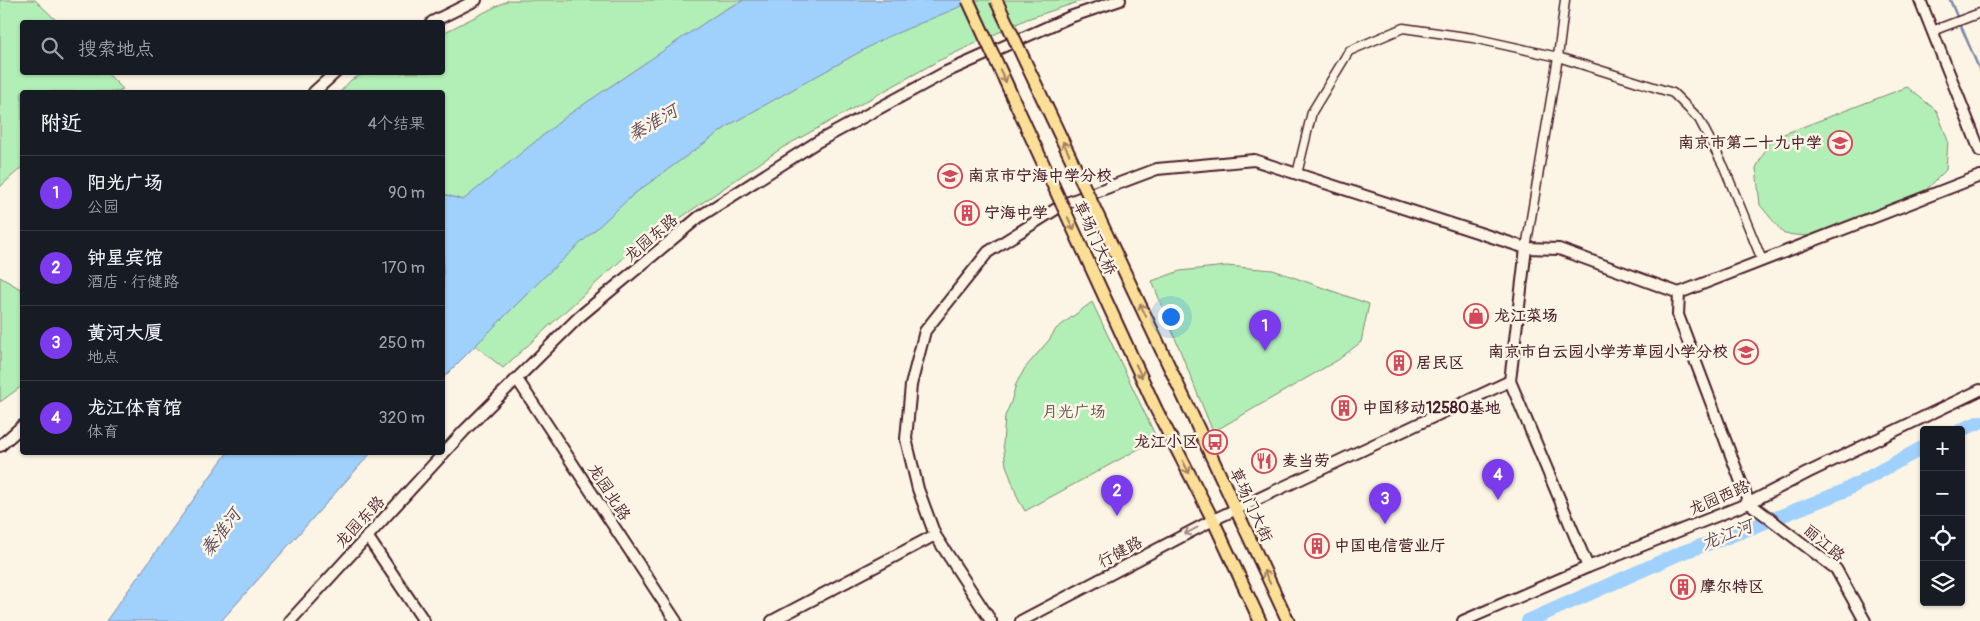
<!DOCTYPE html>
<html lang="zh">
<head>
<meta charset="utf-8">
<style>
	body { margin:0; font-family:Pangolin,"LXGW WenKai TC",sans-serif; background:#242831; color:#f1f3f6 }
	.controls { position:absolute; right:15px; bottom:15px; display:grid; overflow:hidden; border-radius:5px; box-shadow:0 1px 4px #0004 }
	.controls button { width:45px; height:45px; display:grid; place-items:center; padding:0; border:0; border-bottom:1px solid #363941; background:#171b24; color:#f1f3f6; font:25px sans-serif }
	.you { position:absolute; left:1170px; top:316px; width:18px; height:18px; margin:-12px; border:4px solid #fff; border-radius:50%; background:#1a73e8; box-shadow:0 0 0 8px #1a73e833 }
	.badge { display:grid; place-items:center; width:32px; height:32px; border-radius:50%; background:#7c3aed; color:#fff; font-size:16px; font-weight:700 }
	.pin { position:absolute; translate:-50% -41px; filter:drop-shadow(0 1px 2px #0008) }
	.pin::after { content:''; position:absolute; top:26px; width:18px; height:15px; background:inherit; clip-path:polygon(0 0,100% 0,50% 100%) }
	.list { margin:0; padding:0; list-style:none }
	h2 { display:flex; justify-content:space-between; align-items:center; height:65px; margin:0; padding:0 20px; font-size:21px }
	h2 small { font-size:16px; font-weight:400; color:#9ea1a6 }
	.list li { display:grid; grid-template-columns:32px 1fr auto; gap:15px; align-items:center; box-sizing:border-box; height:75px; padding:0 20px; border-top:1px solid #363941 }
	.list b { display:block; font-size:19px; white-space:nowrap }
	.list p { margin:0; font-size:16px; white-space:nowrap; color:#9ea1a6 }
	.list em { font-size:16px; font-style:normal; color:#9ea1a6 }
	.icon { flex:none; width:28px; height:28px; fill:none; stroke:currentColor; stroke-width:2; stroke-linecap:round; stroke-linejoin:round }
	.map { position:relative; flex:none; width:1980px; height:621px; overflow:hidden }
	.search { position:absolute; background:#171b24; box-shadow:0 1px 4px #0004; left:20px; top:20px; width:425px; height:55px; display:flex; align-items:center; gap:12px; box-sizing:border-box; padding:0 18px; border-radius:5px; color:#9ea1a6; font-size:19px }
	.panel { position:absolute; background:#171b24; box-shadow:0 1px 4px #0004; left:20px; top:90px; width:425px; height:365px; border-radius:5px }
	.map>svg:first-child { display:block }
	.green { fill:#b2efb6; stroke:#7e8770 }
	.water { fill:#a0d0fc; stroke:#7e89a8 }
	.lines { fill:none; stroke-linecap:round; stroke-linejoin:round }
	.stream { stroke:#7e89a8; stroke-width:2.5 }
	.river { stroke:#a0d0fc; stroke-width:14 }
	.street-casing { stroke:#4a1f2b; stroke-width:11 }
	.secondary-casing { stroke:#4a1f2b; stroke-width:14 }
	.primary-casing { stroke:#4a1f2b; stroke-width:15 }
	.street { stroke:#fcf5e5; stroke-width:8 }
	.secondary { stroke:#fcf5e5; stroke-width:10 }
	.primary { stroke:#fbdf96; stroke-width:11 }
	.primary-bridge-casing { stroke:#4a1f2b; stroke-width:15; stroke-linecap:butt }
	.primary-bridge { stroke:#fbdf96; stroke-width:11 }
	.oneway { stroke:#a27f60 }
	.oneway2 { stroke:#a38a88 }
	.labels { text-anchor:middle; dominant-baseline:central; stroke-width:5; stroke-linejoin:round; paint-order:stroke }
	.poi-label { font-size:16px; font-weight:bold; fill:#4a1f2b; stroke:#fcf5e5; text-anchor:start }
	.street-label { font-size:16px; fill:#4a1f2b; stroke:#fcf5e5 }
	.park-label { font-size:16px; fill:#64534e; stroke:#fcf5e5 }
	.water-label { font-size:18px; font-style:italic; fill:#604b5f; stroke:#fcf5e5 }
</style>
</head>
<body>
<div class="map">
<svg width="1980" height="621" viewBox="0 0 1980 621">
	<rect width="100%" height="100%" fill="#fcf5e5"/>
	<filter id="ink" filterUnits="userSpaceOnUse"><feTurbulence type="fractalNoise" baseFrequency=".02" numOctaves="2"/><feDisplacementMap in="SourceGraphic" scale="10" xChannelSelector="R" yChannelSelector="G"/><feConvolveMatrix kernelMatrix="1 2 1 2 8 2 1 2 1" color-interpolation-filters="sRGB"/></filter>
	<g filter="url(#ink)">
		<g class="green">
			<path d="M 0,0 L 35,0 L 58,22 L 22,22 L 22,72 L 107,73 L 123,89 L 118,92 L 22,92 L 22,167 L 0,187 Z"/>
			<path d="M 509,0 L 1084,0 L 1027,19 L 938,61 L 782,148 L 628,254 L 503,368 L 476,346 L 462,200 L 443,194 L 442,92 L 340,92 L 351,80 L 365,73 L 442,72 L 443,33 Z"/>
			<path d="M 1907,87 L 1937,111 L 1948,141 L 1946,170 L 1926,190 L 1808,236 L 1784,234 L 1760,205 L 1756,168 L 1771,139 Z"/>
			<path d="M 1226,266 L 1273,270 L 1369,304 L 1361,342 L 1338,360 L 1213,432 L 1152,281 L 1180,271 Z"/>
			<path d="M 0,277 L 22,290 L 22,386 L 0,402 Z"/>
			<path d="M 1092,302 L 1157,439 L 1025,511 L 1018,499 L 1006,465 L 1003,444 L 1005,416 L 1011,402 L 1016,384 L 1025,368 L 1049,340 L 1056,329 Z"/>
		</g>
		<g class="water">
			<path d="M 744,0 L 976,0 L 883,39 L 731,124 L 634,194 L 545,276 L 443,378 L 443,194 L 463,200 L 568,115 L 722,11 Z"/>
			<path d="M 227,453 L 371,453 L 221,621 L 106,621 Z"/>
		</g>
		<g class="lines">
			<path class="stream" d="M 1950,0 L 1980,71"/>
			<g class="river">
				<path d="M 1961,430 L 1980,422"/>
				<path d="M 1528,621 L 1683,552 L 1725,538 L 1844,491 L 1924,447"/>
			</g>
			<defs>
				<g id="street">
					<path d="M 1932,31 L 1980,13"/>
					<path d="M 1297,174 L 1312,112 L 1349,51 L 1403,28 L 1473,38 L 1558,57 L 1673,93 L 1699,119 L 1724,167 L 1762,260"/>
					<path d="M 1526,248 L 1558,57 L 1565,0"/>
				</g>
				<g id="secondary">
					<path d="M 1920,0 L 1980,151"/>
					<path d="M 432,22 L 476,0"/>
					<path d="M 314,92 L 336,72"/>
					<path d="M 1526,248 L 1510,381 L 1588,567"/>
					<path d="M 1679,293 L 1678,315 L 1749,503 L 1836,569 L 1865,621"/>
					<path d="M 517,379 L 676,621"/>
					<path d="M 0,446 L 22,426"/>
					<path d="M 367,536 L 424,621"/>
					<path d="M 290,621 L 464,431 L 579,317 L 699,217 L 817,142 L 946,72 L 1070,17 L 1120,0"/>
					<path d="M 772,621 L 935,535"/>
					<path d="M 991,621 L 935,535 L 918,489 L 906,439 L 911,385 L 925,331 L 988,252 L 1064,204 L 1157,169 L 1254,160 L 1526,248 L 1559,249 L 1679,293 L 1980,176"/>
					<path d="M 1021,621 L 1213,520 L 1510,381"/>
					<path d="M 1463,621 L 1588,567 L 1749,503 L 1807,473 L 1980,390"/>
				</g>
				<g id="primary">
					<path d="M 1186,402 L 1288,621"/>
					<path d="M 1156,409 L 1213,520 L 1260,621"/>
				</g>
			</defs>
			<use href="#street" class="street-casing"/>
			<use href="#secondary" class="secondary-casing"/>
			<use href="#primary" class="primary-casing"/>
			<use href="#street" class="street"/>
			<use href="#secondary" class="secondary"/>
			<use href="#primary" class="primary"/>
			<defs>
				<g id="primary-bridge">
					<path d="M 968,0 L 1156,409"/>
					<path d="M 996,0 L 1186,402"/>
				</g>
			</defs>
			<use href="#primary-bridge" class="primary-bridge-casing"/>
			<use href="#primary-bridge" class="primary-bridge"/>
		</g>
		<defs><path id="oneway-shaft" d="M-6 0H5M1.5-3L5.5 0L1.5 3" fill="none" stroke-width="1.6" stroke-linecap="round" stroke-linejoin="round" transform="scale(1.25)"/></defs>
		<g class="oneway">
			<use href="#oneway-shaft" transform="translate(1003 76) rotate(65)"/>
			<use href="#oneway-shaft" transform="translate(1066 148) rotate(-115)"/>
			<use href="#oneway-shaft" transform="translate(1071 224) rotate(65)"/>
			<use href="#oneway-shaft" transform="translate(1143 310) rotate(-115)"/>
			<use href="#oneway-shaft" transform="translate(1139 371) rotate(65)"/>
			<use href="#oneway-shaft" transform="translate(1186 467) rotate(63)"/>
			<use href="#oneway-shaft" transform="translate(1267 577) rotate(-115)"/>
		</g>
		<use class="oneway2" href="#oneway-shaft" transform="translate(1191 531) rotate(152)"/>
	</g>
	<defs>
		<symbol id="school-ring" viewBox="-11 -11 22 22"><circle r="9.5" fill="#fcf5e5" stroke="#d1495b" stroke-width="1.5"/><path d="M0-5L7-2L0 1L-7-2ZM-4 1L0 2.5L4 1V4Q0 6-4 4Z" fill="#d1495b"/></symbol>
		<symbol id="building-ring" viewBox="-11 -11 22 22"><circle r="9.5" fill="#fcf5e5" stroke="#d1495b" stroke-width="1.5"/><path d="M-4-6H4V6H1V3H-1V6H-4ZM-2.5-4.3h1.7v1.8h-1.7ZM.8-4.3h1.7v1.8H.8ZM-2.5-1h1.7V.8h-1.7ZM.8-1h1.7V.8H.8Z" fill="#d1495b"/></symbol>
		<symbol id="shop-ring" viewBox="-11 -11 22 22"><circle r="9.5" fill="#fcf5e5" stroke="#d1495b" stroke-width="1.5"/><path d="M-5-2.5h2.3a2.7 3.5 0 0 1 5.4 0H5L5.5 6h-11ZM-1.5-2.5h3a1.5 2.3 0 0 0-3 0Z" fill="#d1495b"/></symbol>
		<symbol id="bus-ring" viewBox="-11 -11 22 22"><circle r="9.5" fill="#fcf5e5" stroke="#d1495b" stroke-width="1.5"/><path d="M-5-6H5V4H4V6H2V4H-2V6H-4V4H-5ZM-3.5-4V0h7V-4ZM-3.5 1.2v1.5H-2V1.2ZM2 1.2v1.5H3.5V1.2Z" fill="#d1495b"/></symbol>
		<symbol id="restaurant-ring" viewBox="-11 -11 22 22"><circle r="9.5" fill="#fcf5e5" stroke="#d1495b" stroke-width="1.5"/><path d="M-5-6h1v4h1v-4h1v4h1v-4h1v5L-1.5 .5V6h-2V.5L-5-1ZM5-6V6H3V1.5H1.5Q1.5-4 5-6Z" fill="#d1495b"/></symbol>
	</defs>
	<g fill-rule="evenodd">
		<use href="#school-ring" x="1826" y="129" width="28" height="28"/>
		<use href="#school-ring" x="936" y="162" width="28" height="28"/>
		<use href="#building-ring" x="953" y="199" width="28" height="28"/>
		<use href="#shop-ring" x="1462" y="302" width="28" height="28"/>
		<use href="#school-ring" x="1732" y="338" width="28" height="28"/>
		<use href="#building-ring" x="1385" y="349" width="28" height="28"/>
		<use href="#building-ring" x="1330" y="394" width="28" height="28"/>
		<use href="#bus-ring" x="1201" y="428" width="28" height="28"/>
		<use href="#restaurant-ring" x="1250" y="447" width="28" height="28"/>
		<use href="#building-ring" x="1303" y="532" width="28" height="28"/>
		<use href="#building-ring" x="1669" y="573" width="28" height="28"/>
	</g>
	<g class="labels">
		<g class="poi-label">
			<text x="1822" y="143" text-anchor="end">南京市第二十九中学</text>
			<text x="968" y="176">南京市宁海中学分校</text>
			<text x="984" y="213">宁海中学</text>
			<text x="1494" y="316">龙江菜场</text>
			<text x="1728" y="352" text-anchor="end">南京市白云园小学芳草园小学分校</text>
			<text x="1416" y="363">居民区</text>
			<text x="1362" y="408">中国移动12580基地</text>
			<text x="1198" y="442" text-anchor="end">龙江小区</text>
			<text x="1282" y="461">麦当劳</text>
			<text x="1334" y="546">中国电信营业厅</text>
			<text x="1700" y="587">摩尔特区</text>
		</g>
		<g class="street-label">
			<text transform="translate(651 238) rotate(-40)">龙园东路</text>
			<text transform="translate(1095 238) rotate(65)">草场门大桥</text>
			<text transform="translate(609 492) rotate(57)">龙园北路</text>
			<text transform="translate(1719 498) rotate(-23)">龙园西路</text>
			<text transform="translate(1251 505) rotate(65)">草场门大街</text>
			<text transform="translate(360 522) rotate(-47)">龙园东路</text>
			<text transform="translate(1824 543) rotate(40)">丽江路</text>
			<text transform="translate(1120 552) rotate(-28)">行健路</text>
		</g>
		<g class="park-label">
			<text x="1074" y="412">月光广场</text>
		</g>
		<g class="water-label">
			<text transform="translate(653 123) rotate(-30)">秦淮河</text>
			<text transform="translate(221 533) rotate(-53)">秦淮河</text>
			<text transform="translate(1727 535) rotate(-21)">龙江河</text>
		</g>
	</g>
</svg>
<div class="controls">
<button>+</button>
<button>−</button>
<button><svg class="icon" aria-label="locate" viewBox="0 0 24 24"><circle cx="12" cy="12" r="6"/><path d="M12 2v4M12 18v4M2 12h4M18 12h4"/></svg></button>
<button><svg class="icon" aria-label="layers" viewBox="0 0 24 24"><path d="M12 4l9 5-9 5-9-5zM3 14l9 5 9-5"/></svg></button>
</div>
<div class="you"></div>
<div class="pin badge" style="left:1265px;top:351px">1</div>
<div class="pin badge" style="left:1117px;top:516px">2</div>
<div class="pin badge" style="left:1385px;top:524px">3</div>
<div class="pin badge" style="left:1498px;top:500px">4</div>
<div class="search"><svg class="icon" aria-label="search" viewBox="0 0 24 24"><circle cx="10" cy="10" r="6"/><path d="M15 15l6 6"/></svg>搜索地点</div>
<section class="panel">
<h2>附近<small>4个结果</small></h2>
<ul class="list">
<li><span class="badge">1</span><div><b>阳光广场</b><p>公园</p></div><em>90 m</em></li>
<li><span class="badge">2</span><div><b>钟星宾馆</b><p>酒店 · 行健路</p></div><em>170 m</em></li>
<li><span class="badge">3</span><div><b>黄河大厦</b><p>地点</p></div><em>250 m</em></li>
<li><span class="badge">4</span><div><b>龙江体育馆</b><p>体育</p></div><em>320 m</em></li>
</ul>
</section>
</div>
</body>
</html>
